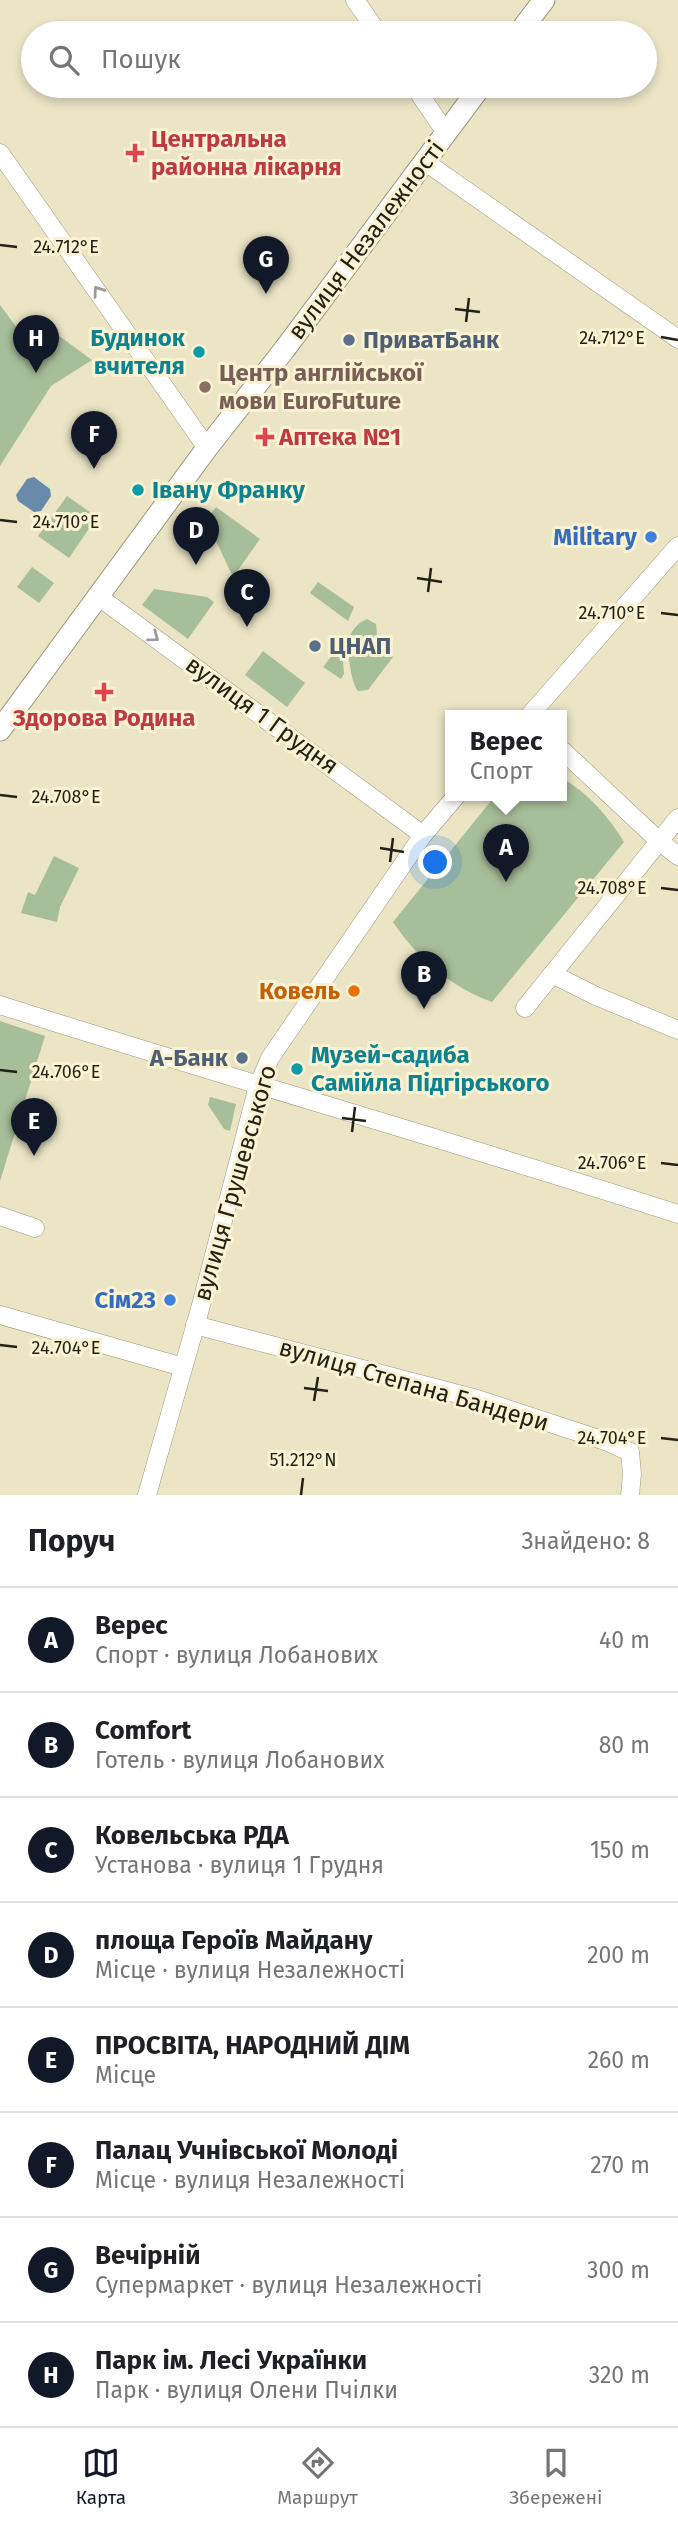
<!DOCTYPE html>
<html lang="uk">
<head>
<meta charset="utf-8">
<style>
	body { margin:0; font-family:"Fira Sans",sans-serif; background:#f6f6f6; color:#202124 }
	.you { position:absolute; left:436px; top:863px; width:24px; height:24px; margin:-18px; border:5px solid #fff; border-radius:50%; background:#1a73e8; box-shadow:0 0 0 10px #1a73e833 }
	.badge { display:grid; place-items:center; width:46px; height:46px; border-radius:50%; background:#111827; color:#fff; font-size:23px; font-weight:700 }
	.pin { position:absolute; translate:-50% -58px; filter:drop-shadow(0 2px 4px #0008) }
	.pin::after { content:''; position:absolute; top:37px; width:24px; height:21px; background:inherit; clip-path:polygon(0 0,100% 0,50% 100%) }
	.popup { position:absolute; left:445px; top:710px; width:122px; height:91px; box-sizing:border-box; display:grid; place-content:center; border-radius:0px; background:#fff; filter:drop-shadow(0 2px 5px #0005); font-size:23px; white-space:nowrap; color:#757577 }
	.popup b { font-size:26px; color:#202124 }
	.popup::after { content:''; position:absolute; left:50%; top:100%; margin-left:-14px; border:14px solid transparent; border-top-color:#fff }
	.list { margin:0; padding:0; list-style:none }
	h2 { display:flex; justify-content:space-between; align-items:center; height:91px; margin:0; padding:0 28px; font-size:30px }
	h2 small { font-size:23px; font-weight:400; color:#757577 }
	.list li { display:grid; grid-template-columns:46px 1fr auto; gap:21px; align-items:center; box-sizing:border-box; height:105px; padding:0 28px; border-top:2px solid #e0e0e0 }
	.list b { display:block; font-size:26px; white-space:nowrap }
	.list p { margin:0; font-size:23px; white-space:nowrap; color:#757577 }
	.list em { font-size:23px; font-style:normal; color:#757577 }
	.icon { flex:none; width:38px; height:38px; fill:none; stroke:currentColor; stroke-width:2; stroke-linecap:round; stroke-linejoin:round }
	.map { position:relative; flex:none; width:678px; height:1495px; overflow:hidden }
	.search { position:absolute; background:#fff; box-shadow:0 4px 10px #0003; left:21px; right:21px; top:21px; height:77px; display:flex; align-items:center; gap:18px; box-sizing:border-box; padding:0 24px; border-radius:38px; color:#757577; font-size:26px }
	.sheet { height:931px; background:#fff }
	nav { display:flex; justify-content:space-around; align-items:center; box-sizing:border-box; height:98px; border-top:2px solid #e0e0e0; background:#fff; font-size:19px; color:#757577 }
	nav a { display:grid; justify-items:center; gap:4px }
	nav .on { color:#111827 }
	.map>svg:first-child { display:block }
	.green { fill:#a7be9a }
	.water { fill:#698aa9 }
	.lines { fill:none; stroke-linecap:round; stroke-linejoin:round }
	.minor-casing { stroke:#9e987b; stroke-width:19 }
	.major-casing { stroke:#9e987b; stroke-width:23 }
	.minor { stroke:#fff; stroke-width:18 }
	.major { stroke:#fff; stroke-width:21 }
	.oneway { stroke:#9c9b96 }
	.ticks { fill:none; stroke:#232115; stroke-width:2.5 }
	.health-dot { fill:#e0444e; stroke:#f9f3d3; stroke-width:2.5 }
	.service-dot { fill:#5c6f8a; stroke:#f9f3d3; stroke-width:2.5 }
	.culture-dot { fill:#0f9aa8; stroke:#f9f3d3; stroke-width:2.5 }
	.education-dot { fill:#8d6e63; stroke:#f9f3d3; stroke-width:2.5 }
	.shop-dot { fill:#3f7fe0; stroke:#f9f3d3; stroke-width:2.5 }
	.food-dot { fill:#e8710a; stroke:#f9f3d3; stroke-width:2.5 }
	.labels { text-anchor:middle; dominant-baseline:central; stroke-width:6; stroke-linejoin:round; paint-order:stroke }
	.health-label { font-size:24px; font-weight:bold; fill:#be3a42; stroke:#f9f3d3; text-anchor:start }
	.street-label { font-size:24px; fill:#232115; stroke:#f9f3d3 }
	.culture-label { font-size:24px; font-weight:bold; fill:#0d838f; stroke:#f9f3d3; text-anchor:start }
	.service-label { font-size:24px; font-weight:bold; fill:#4e5e75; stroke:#f9f3d3; text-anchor:start }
	.education-label { font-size:24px; font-weight:bold; fill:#785e54; stroke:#f9f3d3; text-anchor:start }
	.shop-label { font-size:24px; font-weight:bold; fill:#366cbe; stroke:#f9f3d3; text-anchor:end }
	.food-label { font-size:24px; font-weight:bold; fill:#c56008; stroke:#f9f3d3; text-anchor:end }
	.ticks-label { font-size:18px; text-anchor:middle; fill:#232115; stroke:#f9f3d3; stroke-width:6; stroke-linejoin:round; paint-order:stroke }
</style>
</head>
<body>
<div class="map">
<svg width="678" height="1495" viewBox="0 0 678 1495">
	<rect width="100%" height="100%" fill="#ebe5c6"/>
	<g class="green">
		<path d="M 0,305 L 24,337 L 58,335 L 92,360 L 51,386 L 0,466 Z"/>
		<path d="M 67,496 L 97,517 L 69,558 L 38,536 Z"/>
		<path d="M 216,507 L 260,539 L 233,577 L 206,520 Z"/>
		<path d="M 32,567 L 54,583 L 39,603 L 17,587 Z"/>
		<path d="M 318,582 L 354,607 L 348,621 L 310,593 Z"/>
		<path d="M 154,589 L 207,597 L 214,602 L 188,639 L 142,605 Z"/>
		<path d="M 367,619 L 376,624 L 377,635 L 372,642 L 393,657 L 368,690 L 358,691 C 351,683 347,651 349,640 C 350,631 359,622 367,619 Z"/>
		<path d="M 339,646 L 342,649 L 344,674 L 341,679 L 323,667 Z"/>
		<path d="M 263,651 L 305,683 L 287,707 L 245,675 Z"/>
		<path d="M 562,778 C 588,793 609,817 624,842 L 492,1002 C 451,987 417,958 393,922 L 495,796 L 562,796 Z"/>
		<path d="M 54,856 L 79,868 L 60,907 L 57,922 L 21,913 L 28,892 L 35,895 Z"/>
		<path d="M 0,1021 L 45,1036 L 0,1181 Z"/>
		<path d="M 210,1097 L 236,1104 L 230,1131 L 224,1129 L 208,1105 Z"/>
	</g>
	<path class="water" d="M 34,477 L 50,489 L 51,496 L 41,511 L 34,512 L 18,501 L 16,495 L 27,479 Z"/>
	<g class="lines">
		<defs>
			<g id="minor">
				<path d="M 355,0 L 378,33"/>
				<path d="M 414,86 L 446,133"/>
				<path d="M 0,153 L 207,448"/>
				<path d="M 424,161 L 678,339"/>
				<path d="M 99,597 L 423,835"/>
				<path d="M 529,716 L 678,546"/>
				<path d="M 562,750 L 659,841 L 678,856"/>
				<path d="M 552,974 L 596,996 L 678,1030"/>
				<path d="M 0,1005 C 225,1077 453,1141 678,1214"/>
				<path d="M 525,1008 L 678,818"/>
				<path d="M 0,1216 L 35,1228"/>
				<path d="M 0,1315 L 183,1367"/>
				<path d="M 195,1325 L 477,1399 L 608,1442 L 630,1452 L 632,1474 L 630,1495"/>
				<path d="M 147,1495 L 200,1309 L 258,1086 L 270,1058 L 423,835 L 456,796"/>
			</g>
			<g id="major">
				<path d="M 519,33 L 544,0"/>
				<path d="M 0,730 L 207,448 L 284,350 L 481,86"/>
			</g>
		</defs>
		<use href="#minor" class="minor-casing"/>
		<use href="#major" class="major-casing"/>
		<use href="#minor" class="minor"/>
		<use href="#major" class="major"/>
	</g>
	<defs><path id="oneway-chevron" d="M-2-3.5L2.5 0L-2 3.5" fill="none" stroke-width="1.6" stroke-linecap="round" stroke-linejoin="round" transform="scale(1.75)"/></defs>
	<g class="oneway">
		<use href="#oneway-chevron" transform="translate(98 291) rotate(-125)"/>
		<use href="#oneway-chevron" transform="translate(154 637) rotate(36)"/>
	</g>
	<path class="ticks" d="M 0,245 L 17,247M 455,309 L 480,312M 466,322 L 469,298M 661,337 L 678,340M 0,520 L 17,522M 417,578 L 442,582M 428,592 L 431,568M 661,613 L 678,615M 0,795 L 17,797M 380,848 L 404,852M 390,862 L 393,838M 661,888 L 678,890M 0,1070 L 17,1072M 342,1118 L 366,1121M 352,1132 L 355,1107M 661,1163 L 678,1165M 0,1345 L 17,1347M 304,1388 L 328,1391M 314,1401 L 318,1377M 661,1438 L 678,1440M 301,1495 L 303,1478"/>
	<g class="health-dot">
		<path d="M131.5 142.5h7v7h7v7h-7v7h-7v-7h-7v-7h7z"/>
		<path d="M261.5 426.5h7v7h7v7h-7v7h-7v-7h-7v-7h7z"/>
		<path d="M100.5 681.5h7v7h7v7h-7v7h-7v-7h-7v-7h7z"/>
	</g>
	<g class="service-dot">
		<circle cx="349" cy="340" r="7"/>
		<circle cx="315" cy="646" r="7"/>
		<circle cx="242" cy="1058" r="7"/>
	</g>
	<g class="culture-dot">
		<circle cx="199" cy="352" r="7"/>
		<circle cx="138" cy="490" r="7"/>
		<circle cx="297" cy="1069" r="7"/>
	</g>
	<circle class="education-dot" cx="205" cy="387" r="7"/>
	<g class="shop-dot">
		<circle cx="651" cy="537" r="7"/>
		<circle cx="170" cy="1300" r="7"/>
	</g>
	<circle class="food-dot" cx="354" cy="991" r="7"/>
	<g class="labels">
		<g class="health-label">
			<text x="151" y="139">Центральна<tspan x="151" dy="28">районна лікарня</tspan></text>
			<text x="279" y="437">Аптека №1</text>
			<text x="104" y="718" text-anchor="middle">Здорова Родина</text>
		</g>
		<g class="street-label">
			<text transform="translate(366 240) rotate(-53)">вулиця Незалежності</text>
			<text transform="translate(262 715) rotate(36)">вулиця 1 Грудня</text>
			<text transform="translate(235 1183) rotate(-74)">вулиця Грушевського</text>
			<text transform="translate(414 1385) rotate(16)">вулиця Степана Бандери</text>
		</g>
		<g class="culture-label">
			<text x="185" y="338" text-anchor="end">Будинок<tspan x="185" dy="28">вчителя</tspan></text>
			<text x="152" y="490">Івану Франку</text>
			<text x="311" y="1055">Музей-садиба<tspan x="311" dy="28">Самійла Підгірського</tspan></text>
		</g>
		<g class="service-label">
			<text x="363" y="340">ПриватБанк</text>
			<text x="329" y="646">ЦНАП</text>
			<text x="228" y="1058" text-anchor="end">А-Банк</text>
		</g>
		<g class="education-label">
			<text x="219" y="373">Центр англійської<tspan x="219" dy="28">мови EuroFuture</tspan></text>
		</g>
		<g class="shop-label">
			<text x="637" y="537">Military</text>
			<text x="156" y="1300">Сім23</text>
		</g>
		<g class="food-label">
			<text x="340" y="991">Ковель</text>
		</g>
	</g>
	<g class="ticks-label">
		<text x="66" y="253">24.712°E</text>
		<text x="612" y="344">24.712°E</text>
		<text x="66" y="528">24.710°E</text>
		<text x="612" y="619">24.710°E</text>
		<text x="66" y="803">24.708°E</text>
		<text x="612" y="894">24.708°E</text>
		<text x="66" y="1078">24.706°E</text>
		<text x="612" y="1169">24.706°E</text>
		<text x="66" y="1354">24.704°E</text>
		<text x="612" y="1444">24.704°E</text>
		<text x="303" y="1466">51.212°N</text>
	</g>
</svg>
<div class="you"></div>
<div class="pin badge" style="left:506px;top:882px">A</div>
<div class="popup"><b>Верес</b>Спорт</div>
<div class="pin badge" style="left:424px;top:1009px">B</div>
<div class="pin badge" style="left:247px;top:627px">C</div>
<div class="pin badge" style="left:196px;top:565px">D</div>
<div class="pin badge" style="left:34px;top:1156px">E</div>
<div class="pin badge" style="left:94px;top:469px">F</div>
<div class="pin badge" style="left:266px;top:294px">G</div>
<div class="pin badge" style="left:36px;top:373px">H</div>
<div class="search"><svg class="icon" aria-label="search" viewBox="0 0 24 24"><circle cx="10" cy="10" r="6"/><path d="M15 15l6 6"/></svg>Пошук</div>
</div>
<section class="sheet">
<h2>Поруч<small>Знайдено: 8</small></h2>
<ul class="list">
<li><span class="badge">A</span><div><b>Верес</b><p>Спорт · вулиця Лобанових</p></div><em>40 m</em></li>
<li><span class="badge">B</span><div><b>Comfort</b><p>Готель · вулиця Лобанових</p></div><em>80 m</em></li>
<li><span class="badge">C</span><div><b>Ковельська РДА</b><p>Установа · вулиця 1 Грудня</p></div><em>150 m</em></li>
<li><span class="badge">D</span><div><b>площа Героїв Майдану</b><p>Місце · вулиця Незалежності</p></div><em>200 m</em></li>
<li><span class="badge">E</span><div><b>ПРОСВІТА, НАРОДНИЙ ДІМ</b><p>Місце</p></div><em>260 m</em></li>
<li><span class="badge">F</span><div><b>Палац Учнівської Молоді</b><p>Місце · вулиця Незалежності</p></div><em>270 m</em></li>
<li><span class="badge">G</span><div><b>Вечірній</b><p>Супермаркет · вулиця Незалежності</p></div><em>300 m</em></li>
<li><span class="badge">H</span><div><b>Парк ім. Лесі Українки</b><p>Парк · вулиця Олени Пчілки</p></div><em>320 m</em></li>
</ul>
</section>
<nav>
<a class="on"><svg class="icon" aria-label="map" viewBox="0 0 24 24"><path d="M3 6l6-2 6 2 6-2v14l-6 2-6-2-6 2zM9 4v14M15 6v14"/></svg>Карта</a>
<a><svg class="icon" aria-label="directions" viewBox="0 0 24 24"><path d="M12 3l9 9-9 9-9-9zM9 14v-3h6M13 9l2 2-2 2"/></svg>Маршрут</a>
<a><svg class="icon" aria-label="saved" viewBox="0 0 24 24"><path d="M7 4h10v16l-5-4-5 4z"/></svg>Збережені</a>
</nav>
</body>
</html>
